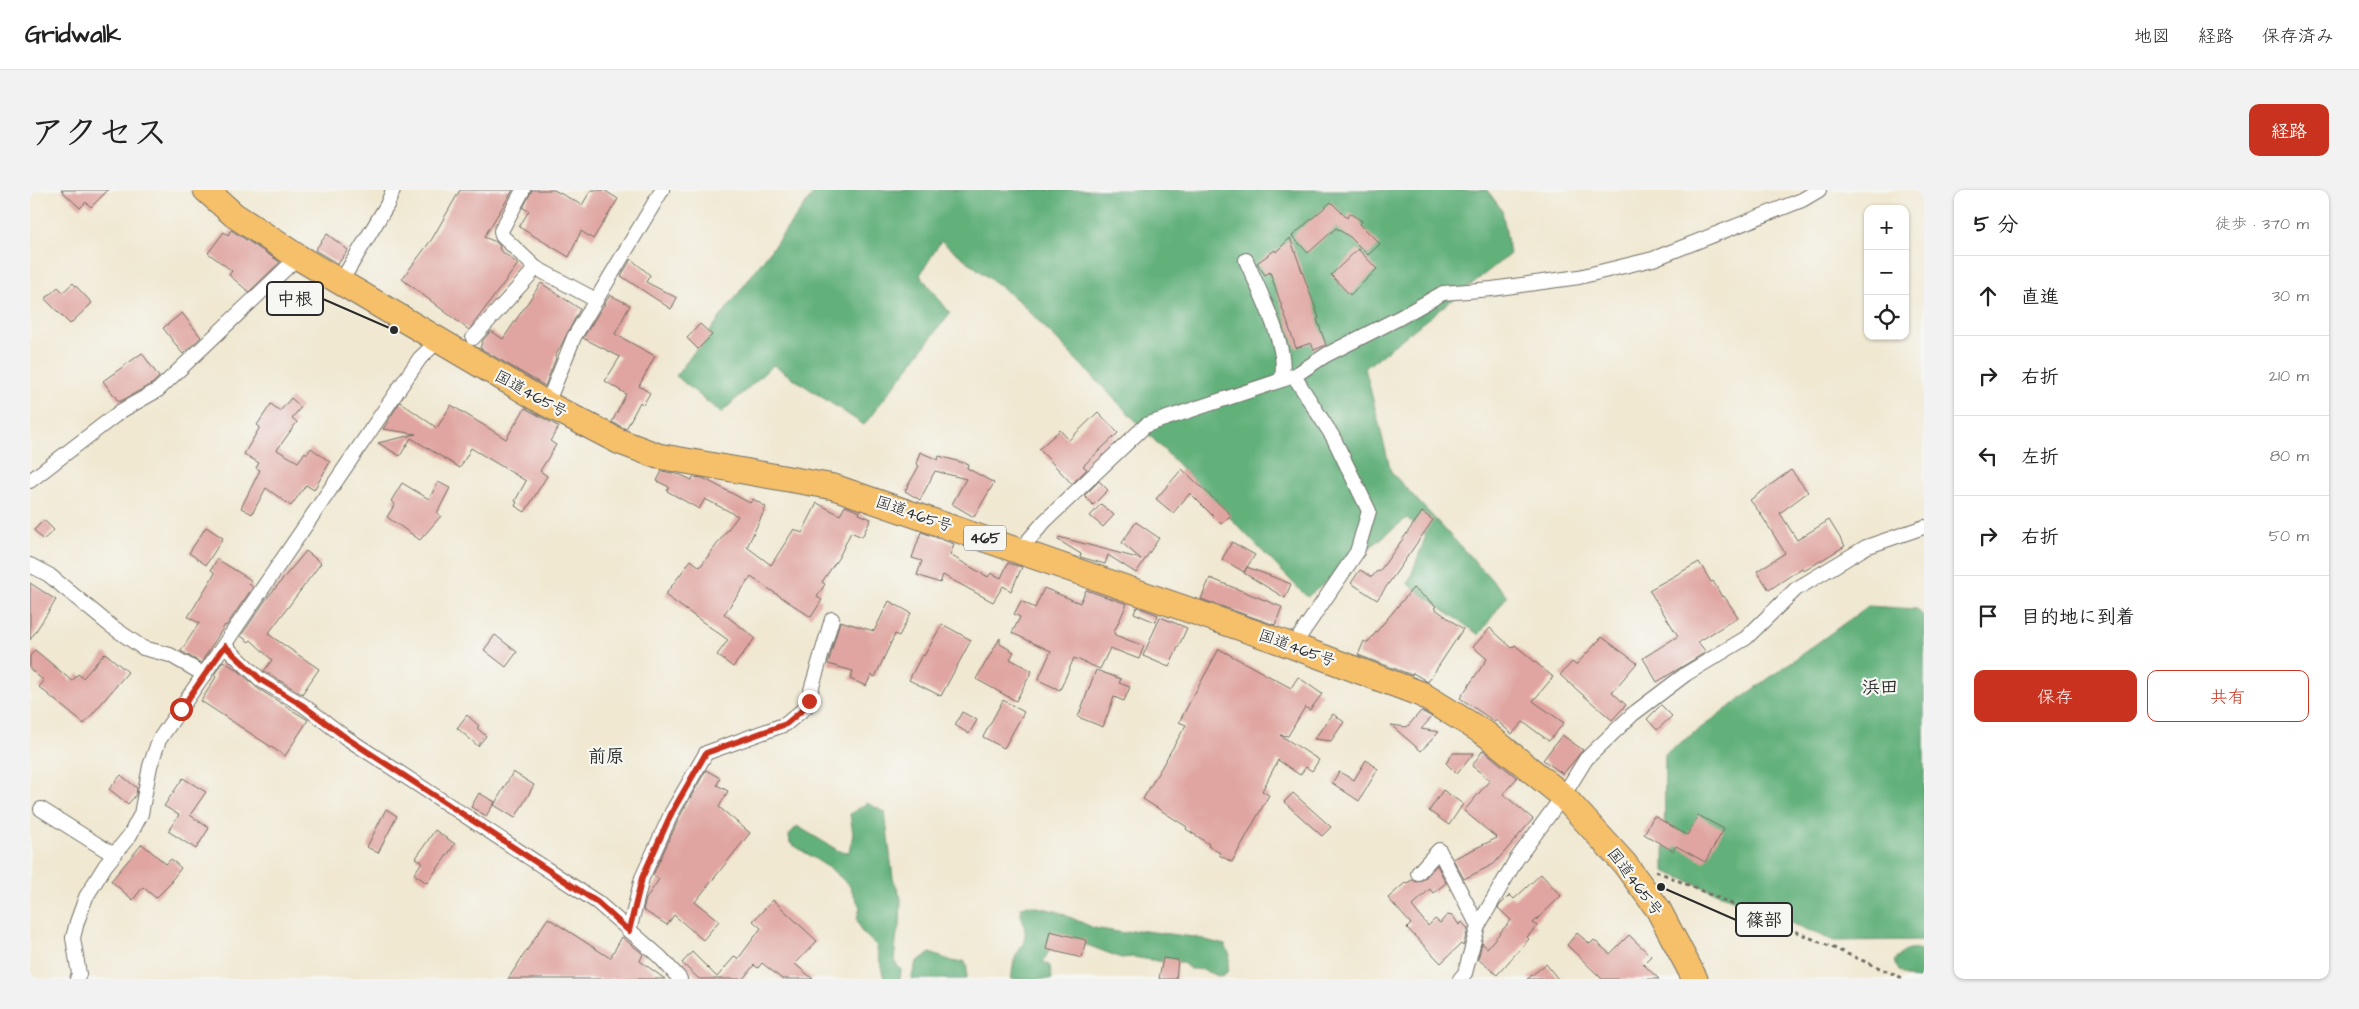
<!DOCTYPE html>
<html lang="ja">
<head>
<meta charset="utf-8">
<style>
	body { margin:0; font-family:"Architects Daughter","Klee One",sans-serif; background:#f2f2f2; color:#222 }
	.controls { position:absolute; right:15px; top:15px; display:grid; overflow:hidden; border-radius:10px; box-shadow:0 1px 4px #0004 }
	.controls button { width:45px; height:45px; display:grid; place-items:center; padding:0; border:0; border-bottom:1px solid #e0e0e0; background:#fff; color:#222; font:25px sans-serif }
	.stop { position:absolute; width:15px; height:15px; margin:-11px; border:4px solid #c8321e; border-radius:50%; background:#fff }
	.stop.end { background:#c8321e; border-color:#fff; box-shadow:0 1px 5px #0008 }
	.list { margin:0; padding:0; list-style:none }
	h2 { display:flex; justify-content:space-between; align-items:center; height:65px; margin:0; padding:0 20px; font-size:21px }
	h2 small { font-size:16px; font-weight:400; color:#767676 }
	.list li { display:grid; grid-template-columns:32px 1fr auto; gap:15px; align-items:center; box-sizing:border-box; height:80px; padding:0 20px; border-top:1px solid #e0e0e0 }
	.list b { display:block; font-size:19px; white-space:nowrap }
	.list em { font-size:16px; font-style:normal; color:#767676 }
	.actions { display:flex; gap:10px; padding:15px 20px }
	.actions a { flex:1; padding:11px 0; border:1px solid #c8321e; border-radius:10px; text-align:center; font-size:18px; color:#c8321e }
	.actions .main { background:#c8321e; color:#fff }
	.icon { flex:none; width:28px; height:28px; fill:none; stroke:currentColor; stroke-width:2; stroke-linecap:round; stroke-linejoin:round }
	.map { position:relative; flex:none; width:1894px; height:789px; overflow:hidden; border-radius:10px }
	header { display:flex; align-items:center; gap:30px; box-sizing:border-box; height:70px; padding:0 25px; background:#fff; border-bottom:1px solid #e0e0e0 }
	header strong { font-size:24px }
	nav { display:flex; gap:28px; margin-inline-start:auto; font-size:18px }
	.intro { display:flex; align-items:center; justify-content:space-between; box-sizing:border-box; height:120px; padding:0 30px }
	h1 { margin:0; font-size:35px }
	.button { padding:12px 22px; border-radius:10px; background:#c8321e; color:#fff; font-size:18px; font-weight:700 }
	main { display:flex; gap:30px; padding:0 30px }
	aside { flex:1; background:#fff; border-radius:10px; box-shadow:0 1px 4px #0004 }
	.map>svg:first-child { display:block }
	.forest { fill:#62b07a; stroke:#466e52 }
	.building { fill:#e0a5a0 }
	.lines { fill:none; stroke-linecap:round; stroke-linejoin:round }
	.street-casing { stroke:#706d65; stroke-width:16 }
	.highway-casing { stroke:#706d65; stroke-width:27 }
	.path { stroke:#706d65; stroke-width:3; stroke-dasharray:4 4; stroke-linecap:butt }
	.street { stroke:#fff; stroke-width:14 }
	.highway { stroke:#f6c06b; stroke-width:25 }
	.route { stroke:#c8321e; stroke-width:6 }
	.labels { text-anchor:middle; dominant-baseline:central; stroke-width:4.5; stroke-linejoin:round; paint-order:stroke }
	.shield { fill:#f6f6f2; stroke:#686867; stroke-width:1 }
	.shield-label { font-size:15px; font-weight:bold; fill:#2b2b2b }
	.street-label { font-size:16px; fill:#2b2b2b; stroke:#f6f6f2 }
	.neighbourhood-label { font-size:18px; font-weight:bold; fill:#2b2b2b; stroke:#f6f6f2 }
	.leader { fill:none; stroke:#2b2b2b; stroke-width:2 }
	.callout-dot { fill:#2b2b2b; stroke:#f6f6f2; stroke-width:2 }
	.callout { fill:#f6f6f2; stroke:#2b2b2b; stroke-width:2 }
	.callout-label { font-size:18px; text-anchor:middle; font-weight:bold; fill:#2b2b2b }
</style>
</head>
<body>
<header>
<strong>Gridwalk</strong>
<nav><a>地図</a><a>経路</a><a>保存済み</a></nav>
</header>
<div class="intro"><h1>アクセス</h1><a class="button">経路</a></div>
<main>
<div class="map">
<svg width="1894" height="789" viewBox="0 0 1894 789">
	<rect width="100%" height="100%" fill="#f6f6f2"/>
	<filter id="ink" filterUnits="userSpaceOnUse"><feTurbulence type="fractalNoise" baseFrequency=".02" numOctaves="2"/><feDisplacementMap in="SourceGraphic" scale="10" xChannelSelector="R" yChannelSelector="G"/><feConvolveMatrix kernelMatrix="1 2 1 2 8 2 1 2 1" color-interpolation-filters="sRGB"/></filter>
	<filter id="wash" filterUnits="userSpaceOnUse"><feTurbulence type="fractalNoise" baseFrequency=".0096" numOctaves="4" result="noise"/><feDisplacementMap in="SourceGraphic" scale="20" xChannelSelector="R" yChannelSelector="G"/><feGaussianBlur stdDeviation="1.12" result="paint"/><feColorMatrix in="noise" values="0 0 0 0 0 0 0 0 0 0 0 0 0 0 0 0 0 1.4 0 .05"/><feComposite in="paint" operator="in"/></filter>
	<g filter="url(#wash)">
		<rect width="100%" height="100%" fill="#f0e8d1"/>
		<g class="forest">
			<path d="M 786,0 L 1457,0 L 1472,20 L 1480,64 L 1335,178 L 1361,282 L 1477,406 L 1449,445 L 1378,394 L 1396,345 L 1377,328 L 1277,407 L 990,112 L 911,51 L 890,85 L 920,123 L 834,235 L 743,175 L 691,223 L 646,186 Z"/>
			<path d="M 1838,416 L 1887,419 L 1894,427 L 1894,750 L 1804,751 L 1634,681 L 1635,564 Z"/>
			<path d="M 837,613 L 855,622 L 863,688 L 871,708 L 870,736 L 867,743 L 864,771 L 871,780 L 870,789 L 854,789 L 846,755 L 831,741 L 827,729 L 830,717 L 819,695 L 801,679 L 760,653 L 759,645 L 767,636 L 809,661 L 819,662 L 823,644 L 820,624 Z"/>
			<path d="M 998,715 L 1026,721 L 1064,738 L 1094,743 L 1107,740 L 1164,747 L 1195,755 L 1200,765 L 1197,783 L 1191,787 L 1170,779 L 1160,779 L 1152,772 L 1134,772 L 1103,767 L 1091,768 L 1052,753 L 1021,758 L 1013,771 L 1020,776 L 1022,789 L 981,789 C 983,782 982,774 986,766 C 990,758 994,755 995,745 C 996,737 991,727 990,718 Z"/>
			<path d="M 1886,759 L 1894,760 L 1894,789 C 1878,789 1870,787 1864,771 L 1875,761 Z"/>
			<path d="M 900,763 L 925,772 L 934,771 L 937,776 L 936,789 L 881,789 L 886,772 Z"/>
		</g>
		<g id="blocks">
			<g class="building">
				<path d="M 31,0 L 78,0 L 61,17 L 56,12 L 50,18 Z"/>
				<path d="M 430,0 L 483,0 L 454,47 L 466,52 L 470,56 L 469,59 L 488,74 L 439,140 L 372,89 L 402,49 Z"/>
				<path d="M 502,0 L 524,0 L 552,15 L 561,0 L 574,0 L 588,9 L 563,49 L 551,41 L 539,67 L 489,37 L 499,21 L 493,18 Z"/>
				<path d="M 1301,12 L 1317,28 L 1319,23 L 1332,31 L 1330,34 L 1350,54 L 1338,65 L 1320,47 L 1306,38 L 1278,63 L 1262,46 Z"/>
				<path d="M 201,40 L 250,72 L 219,102 L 199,85 L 202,81 L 178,63 L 194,42 L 198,45 Z"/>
				<path d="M 297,44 L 318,60 L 308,74 L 285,60 Z"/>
				<path d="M 1260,48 L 1289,128 L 1287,129 L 1296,155 L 1284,160 L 1281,153 L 1266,158 L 1240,82 L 1235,85 L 1227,73 L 1245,60 L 1246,62 Z"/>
				<path d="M 1328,59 L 1347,79 L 1320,105 L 1301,85 Z"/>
				<path d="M 601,69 L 620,85 L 616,92 L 647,108 L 641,119 L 591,86 Z"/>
				<path d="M 43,93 L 62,113 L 40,134 L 15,109 L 28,97 L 33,102 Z"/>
				<path d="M 511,93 L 550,119 L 525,167 L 526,168 L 515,196 L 450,158 L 453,150 L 461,141 L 473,149 Z"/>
				<path d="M 580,105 L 600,115 L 585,144 L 625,166 L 609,196 L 620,203 L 613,215 L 610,212 L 596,239 L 582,232 L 596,204 L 575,191 L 590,167 L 553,148 Z"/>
				<path d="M 152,123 L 171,147 L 153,164 L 133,138 Z"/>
				<path d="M 670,134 L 682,145 L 668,159 L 657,148 Z"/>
				<path d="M 112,163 L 129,187 L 123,193 L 89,212 L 73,191 Z"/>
				<path d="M 261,208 L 271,217 L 262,228 L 267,232 L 247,260 L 268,272 L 275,262 L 277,264 L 281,258 L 300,272 L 284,300 L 276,295 L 261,316 L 236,298 L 222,324 L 211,318 L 230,280 L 226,278 L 229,273 L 214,264 L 230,237 L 227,235 L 241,214 L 250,221 Z"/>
				<path d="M 370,212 L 407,238 L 421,215 L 476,249 L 495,218 L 529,237 L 520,251 L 526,255 L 510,281 L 517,286 L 495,322 L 485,316 L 487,312 L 485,311 L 496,291 L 441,258 L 430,278 L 381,248 L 370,266 L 348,253 L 386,244 L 353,239 Z"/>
				<path d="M 1068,222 L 1088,243 L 1053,276 L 1057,279 L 1042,294 L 1009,259 L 1030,240 L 1039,250 Z"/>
				<path d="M 890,262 L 908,270 L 909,266 L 938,274 L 937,278 L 964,293 L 944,327 L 922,314 L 936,289 L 905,281 L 890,310 L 875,301 L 889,276 L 886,274 Z"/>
				<path d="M 1152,279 L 1201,325 L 1191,334 L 1160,303 L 1143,323 L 1126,309 Z"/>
				<path d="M 1761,280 L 1778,302 L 1750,323 L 1767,350 L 1799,330 L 1815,356 L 1774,381 L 1772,378 L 1739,400 L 1727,381 L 1755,363 L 1730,323 L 1720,310 Z"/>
				<path d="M 632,281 L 651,285 L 662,290 L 663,287 L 673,288 L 720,313 L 723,309 L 736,317 L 717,357 L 741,375 L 764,339 L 772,343 L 787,313 L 810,325 L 815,316 L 830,322 L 829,324 L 841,329 L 832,347 L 821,342 L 809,367 L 792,392 L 795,394 L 787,407 L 792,410 L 781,427 L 721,387 L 694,424 L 725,448 L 703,477 L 687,465 L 698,450 L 635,405 L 661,370 L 670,377 L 708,326 L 675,309 L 669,319 L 637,301 L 639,297 L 627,291 Z"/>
				<path d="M 1069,291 L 1078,300 L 1063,315 L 1054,306 Z"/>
				<path d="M 408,292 L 420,298 L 407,323 L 411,326 L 390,350 L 357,327 L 365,314 L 361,311 L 372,293 L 399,309 Z"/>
				<path d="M 1071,314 L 1084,325 L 1073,337 L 1060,326 Z"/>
				<path d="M 1392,322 L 1403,330 L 1347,410 L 1321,393 L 1330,380 L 1342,387 L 1347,381 L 1349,382 Z"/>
				<path d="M 14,330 L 24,340 L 13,350 L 4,340 Z"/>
				<path d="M 1106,332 L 1129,348 L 1106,383 L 1078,365 L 1075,374 L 1050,367 L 1051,364 L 1028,350 L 1029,347 L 1111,369 L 1092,353 Z"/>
				<path d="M 176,337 L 193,348 L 176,375 L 159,363 Z"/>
				<path d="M 891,342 L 924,354 L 920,365 L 958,387 L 961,383 L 971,388 L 978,373 L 992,377 L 981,401 L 973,396 L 963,412 L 913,385 L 910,393 L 887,385 L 892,371 L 882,368 Z"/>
				<path d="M 1202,352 L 1225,365 L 1217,377 L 1261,394 L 1255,408 L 1214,383 L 1217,377 L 1214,382 L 1192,369 Z"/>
				<path d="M 276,361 L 291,373 L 238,444 L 289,479 L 272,504 L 234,481 L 242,470 L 221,450 L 219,452 L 211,446 L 237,408 Z"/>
				<path d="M 187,369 L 221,390 L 219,394 L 223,397 L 196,436 L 195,435 L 171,473 L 151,461 L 169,433 L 158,427 L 185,383 L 181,380 Z"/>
				<path d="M 1669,372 L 1681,392 L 1683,391 L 1692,407 L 1694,406 L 1708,427 L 1668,452 L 1676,462 L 1627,492 L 1613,468 L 1648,446 L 1619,400 Z"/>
				<path d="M 1180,388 L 1252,417 L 1245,435 L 1171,409 Z"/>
				<path d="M 0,393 L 26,410 L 0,450 Z"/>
				<path d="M 1014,398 L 1050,413 L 1056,400 L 1097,414 L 1084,442 L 1085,445 L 1114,456 L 1109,469 L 1080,458 L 1070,479 L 1044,468 L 1030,500 L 1008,490 L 1021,461 L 982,443 L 990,427 L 984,424 L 991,411 L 1005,418 Z"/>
				<path d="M 1383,398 L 1406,416 L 1404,418 L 1433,439 L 1398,492 L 1383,483 L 1382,485 L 1328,465 L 1334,451 L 1337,453 Z"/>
				<path d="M 859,411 L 881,423 L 869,446 L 865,444 L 845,487 L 841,485 L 836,496 L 820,489 L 823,481 L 798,474 L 810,431 L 844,441 Z"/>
				<path d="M 1107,417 L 1128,425 L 1125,432 L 1104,423 Z"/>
				<path d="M 1130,427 L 1157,438 L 1139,477 L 1113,466 Z"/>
				<path d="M 912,434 L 941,450 L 911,506 L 879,490 L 892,465 L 894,466 Z"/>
				<path d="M 1460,438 L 1482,458 L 1485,455 L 1523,487 L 1503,511 L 1534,533 L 1519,551 L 1493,532 L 1482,544 L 1466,530 L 1465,532 L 1430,508 L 1457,469 L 1443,457 Z"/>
				<path d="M 465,445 L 487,462 L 476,477 L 454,460 Z"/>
				<path d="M 1572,447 L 1607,473 L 1582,502 L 1596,515 L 1582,530 L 1530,485 L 1542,472 L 1546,475 Z"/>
				<path d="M 970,448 L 970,454 L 984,462 L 980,469 L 1002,481 L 986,511 L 946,489 Z"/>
				<path d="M 1189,459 L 1261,498 L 1268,487 L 1292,504 L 1280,520 L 1275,517 L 1258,546 L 1250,545 L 1289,570 L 1282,581 L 1276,577 L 1270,585 L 1248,570 L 1232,601 L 1239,605 L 1202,672 L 1189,665 L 1190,663 L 1178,656 L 1179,654 L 1156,639 L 1157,637 L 1113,609 L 1156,535 L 1149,532 Z"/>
				<path d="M 5,460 L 42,491 L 48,484 L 53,488 L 75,463 L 98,482 L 54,534 L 9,497 L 14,491 L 0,479 L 0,466 Z"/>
				<path d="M 193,471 L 209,481 L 227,498 L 278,530 L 255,566 L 171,511 L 186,487 L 184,485 Z"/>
				<path d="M 1066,480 L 1091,489 L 1089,493 L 1100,497 L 1094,511 L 1084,507 L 1073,537 L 1048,527 Z"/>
				<path d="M 973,510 L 994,522 L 974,558 L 953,547 Z"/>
				<path d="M 1631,515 L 1642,526 L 1627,540 L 1617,529 Z"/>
				<path d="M 1391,521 L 1402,527 L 1391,539 L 1409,542 L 1391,561 L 1361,535 L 1377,537 Z"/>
				<path d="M 932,522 L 947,530 L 939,544 L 925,535 Z"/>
				<path d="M 1303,524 L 1314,532 L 1301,551 L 1284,549 Z"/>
				<path d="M 437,525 L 449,536 L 447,538 L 456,546 L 448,556 L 427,538 Z"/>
				<path d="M 1532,545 L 1553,560 L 1533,584 L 1513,570 Z"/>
				<path d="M 1453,560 L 1487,588 L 1473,604 L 1503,629 L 1464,674 L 1434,689 L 1423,669 L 1467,648 L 1434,621 L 1460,590 L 1442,576 Z"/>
				<path d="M 1423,563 L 1444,563 L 1427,584 L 1416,573 Z"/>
				<path d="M 1336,570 L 1348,579 L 1329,611 L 1302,593 L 1309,582 L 1324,590 Z"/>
				<path d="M 676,580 L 690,588 L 687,595 L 698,601 L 689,617 L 720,643 L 665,712 L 689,731 L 673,750 L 644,725 L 637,735 L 613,720 L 616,709 L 629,689 L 623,685 L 650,626 Z"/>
				<path d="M 483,582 L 504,595 L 485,628 L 464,615 Z"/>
				<path d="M 91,585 L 107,598 L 106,605 L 98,614 L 79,599 Z"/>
				<path d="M 153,588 L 176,602 L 160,625 L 179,638 L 166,659 L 138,641 L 149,625 L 134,616 Z"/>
				<path d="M 1413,600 L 1433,614 L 1419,635 L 1399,621 Z"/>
				<path d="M 449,603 L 465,612 L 456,626 L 441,617 Z"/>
				<path d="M 1263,603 L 1301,637 L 1292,646 L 1254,612 Z"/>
				<path d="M 356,619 L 367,626 L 348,663 L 337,657 Z"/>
				<path d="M 1668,625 L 1694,639 L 1675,672 L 1646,656 L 1643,661 L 1614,644 L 1624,626 L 1657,645 Z"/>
				<path d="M 405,640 L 425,654 L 397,693 L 384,684 L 392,672 L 386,668 Z"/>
				<path d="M 112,654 L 136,674 L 141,669 L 151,678 L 141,691 L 142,692 L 126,708 L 113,697 L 103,710 L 81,691 Z"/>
				<path d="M 1407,675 L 1416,693 L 1403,703 L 1400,699 L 1382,716 L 1398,736 L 1405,729 L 1410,733 L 1417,725 L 1423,726 L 1429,735 L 1432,732 L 1438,739 L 1433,756 L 1431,754 L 1411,773 L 1377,738 L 1381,734 L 1358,708 L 1376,692 L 1377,693 L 1382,690 L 1387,692 L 1394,689 Z"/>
				<path d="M 1511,684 L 1531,706 L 1503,733 L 1507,736 L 1497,747 L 1499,749 L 1467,785 L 1448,769 L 1452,753 L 1457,758 L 1481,730 L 1468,718 L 1470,715 L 1480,705 L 1484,709 Z"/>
				<path d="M 743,710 L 787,751 L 765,774 L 783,789 L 752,789 L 732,773 L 728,778 L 724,775 L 713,789 L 669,789 L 652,773 L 662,762 L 687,787 L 705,766 L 708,769 L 731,738 L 723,731 Z"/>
				<path d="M 518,728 L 580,768 L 592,747 L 613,764 L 610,771 L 635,789 L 478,789 Z"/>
				<path d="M 1020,741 L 1056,750 L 1052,768 L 1016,759 Z"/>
				<path d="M 1547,743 L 1560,754 L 1564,750 L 1580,764 L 1599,745 L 1621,766 L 1613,774 L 1629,789 L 1572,789 L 1537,755 Z"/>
				<path d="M 1133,768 L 1148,770 L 1146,789 L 1129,789 Z"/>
				<path d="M 1516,774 L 1528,789 L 1497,789 Z"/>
			</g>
		</g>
	</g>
	<g filter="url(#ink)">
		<use href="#blocks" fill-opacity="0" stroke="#706d65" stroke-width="1"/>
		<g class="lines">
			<defs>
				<g id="street">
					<path d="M 493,0 L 471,41 L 472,46 L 506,78 L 566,110"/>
					<path d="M 1216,70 C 1228,99 1261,160 1251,190"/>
					<path d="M 310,93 L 357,15 L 363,0"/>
					<path d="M 443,148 L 506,78"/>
					<path d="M 517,214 L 544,147 L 632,0"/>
					<path d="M 0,291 L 91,221 L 128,200 L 268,67"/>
					<path d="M 990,360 L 1015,331 L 1116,235 L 1264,186 L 1296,165 L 1369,128 L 1413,103 L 1462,99 L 1549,87 L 1623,69 L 1772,10 L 1789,0"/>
					<path d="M 0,375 L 19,385 L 81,436 L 113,458 L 140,465 L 175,485"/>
					<path d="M 195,456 L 231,490 L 273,515 L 315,547 L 567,712 L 630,767 L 650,789"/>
					<path d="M 1263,456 L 1327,362 L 1339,321 L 1303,247 L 1264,186"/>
					<path d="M 11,619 L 84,665"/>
					<path d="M 1388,683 L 1409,660 L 1448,736"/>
					<path d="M 599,741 L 612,688 L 642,622 L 676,563 L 756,534 L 776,517 L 802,429"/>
					<path d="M 47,789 L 49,784 L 43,748 L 47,732 L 56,707 L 75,676 L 100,645 L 111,624 L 120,576 L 129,550 L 390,168 L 408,151"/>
					<path d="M 1430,789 L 1435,783 L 1448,736 L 1486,670 L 1533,606 L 1556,569 L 1603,524 L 1656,484 L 1716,448 L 1766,399 L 1836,357 L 1894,337"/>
				</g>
				<path id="highway" d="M 176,0 L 204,25 L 268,67 L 517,214 L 588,251 L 628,266 L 804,297 L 1263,456 L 1391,504 L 1456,544 L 1533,606 L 1594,673 L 1628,719 L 1665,789"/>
			</defs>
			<use href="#street" class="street-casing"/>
			<use href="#highway" class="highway-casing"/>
			<path class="path" d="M 1626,681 L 1875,789"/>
			<use href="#street" class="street"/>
			<use href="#highway" class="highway"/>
		</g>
	</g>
	<g class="lines" filter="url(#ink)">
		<path class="route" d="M 151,519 L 195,456 L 231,490 L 272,515 L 315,547 L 567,712 L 599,741 L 612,688 L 642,622 L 676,563 L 756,534 L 776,517 L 779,511"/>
	</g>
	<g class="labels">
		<rect class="shield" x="934" y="335.5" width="42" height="25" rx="4"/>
		<g class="shield-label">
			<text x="955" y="348">465</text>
		</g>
		<g class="street-label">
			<text transform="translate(501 204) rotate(29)">国道465号</text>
			<text transform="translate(884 324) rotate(19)">国道465号</text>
			<text transform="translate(1267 458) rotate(20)">国道465号</text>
			<text transform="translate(1605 692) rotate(53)">国道465号</text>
		</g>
		<g class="neighbourhood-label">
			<text x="1850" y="497">浜田</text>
			<text x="576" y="566">前原</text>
		</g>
	</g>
	<path class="leader" d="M364 140L293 109M1631 697L1706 730"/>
	<g class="callout-dot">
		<circle cx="364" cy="140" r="5"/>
		<circle cx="1631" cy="697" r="5"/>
	</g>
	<g class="callout">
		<rect x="237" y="92" width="56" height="33" rx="5"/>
		<rect x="1706" y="713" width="56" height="33" rx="5"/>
	</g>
	<g class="callout-label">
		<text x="265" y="115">中根</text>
		<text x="1734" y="736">篠部</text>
	</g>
</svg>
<div class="controls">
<button>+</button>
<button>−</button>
<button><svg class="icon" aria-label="locate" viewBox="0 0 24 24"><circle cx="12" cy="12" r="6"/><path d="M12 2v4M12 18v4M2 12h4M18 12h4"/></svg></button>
</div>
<div class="stop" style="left:151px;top:519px"></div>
<div class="stop end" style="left:779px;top:511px"></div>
</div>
<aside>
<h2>5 分<small>徒歩 · 370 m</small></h2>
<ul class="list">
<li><svg class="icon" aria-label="ahead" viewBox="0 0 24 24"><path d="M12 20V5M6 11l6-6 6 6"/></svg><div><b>直進</b></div><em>30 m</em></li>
<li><svg class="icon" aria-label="right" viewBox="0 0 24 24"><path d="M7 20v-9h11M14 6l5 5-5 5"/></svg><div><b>右折</b></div><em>210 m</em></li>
<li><svg class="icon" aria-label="left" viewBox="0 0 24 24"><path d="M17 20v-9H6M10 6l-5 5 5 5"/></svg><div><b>左折</b></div><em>80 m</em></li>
<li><svg class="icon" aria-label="right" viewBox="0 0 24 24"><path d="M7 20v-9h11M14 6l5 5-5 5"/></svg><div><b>右折</b></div><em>50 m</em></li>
<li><svg class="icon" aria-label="arrive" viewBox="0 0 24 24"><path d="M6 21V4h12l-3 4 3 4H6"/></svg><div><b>目的地に到着</b></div></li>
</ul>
<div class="actions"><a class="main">保存</a><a>共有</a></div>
</aside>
</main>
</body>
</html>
